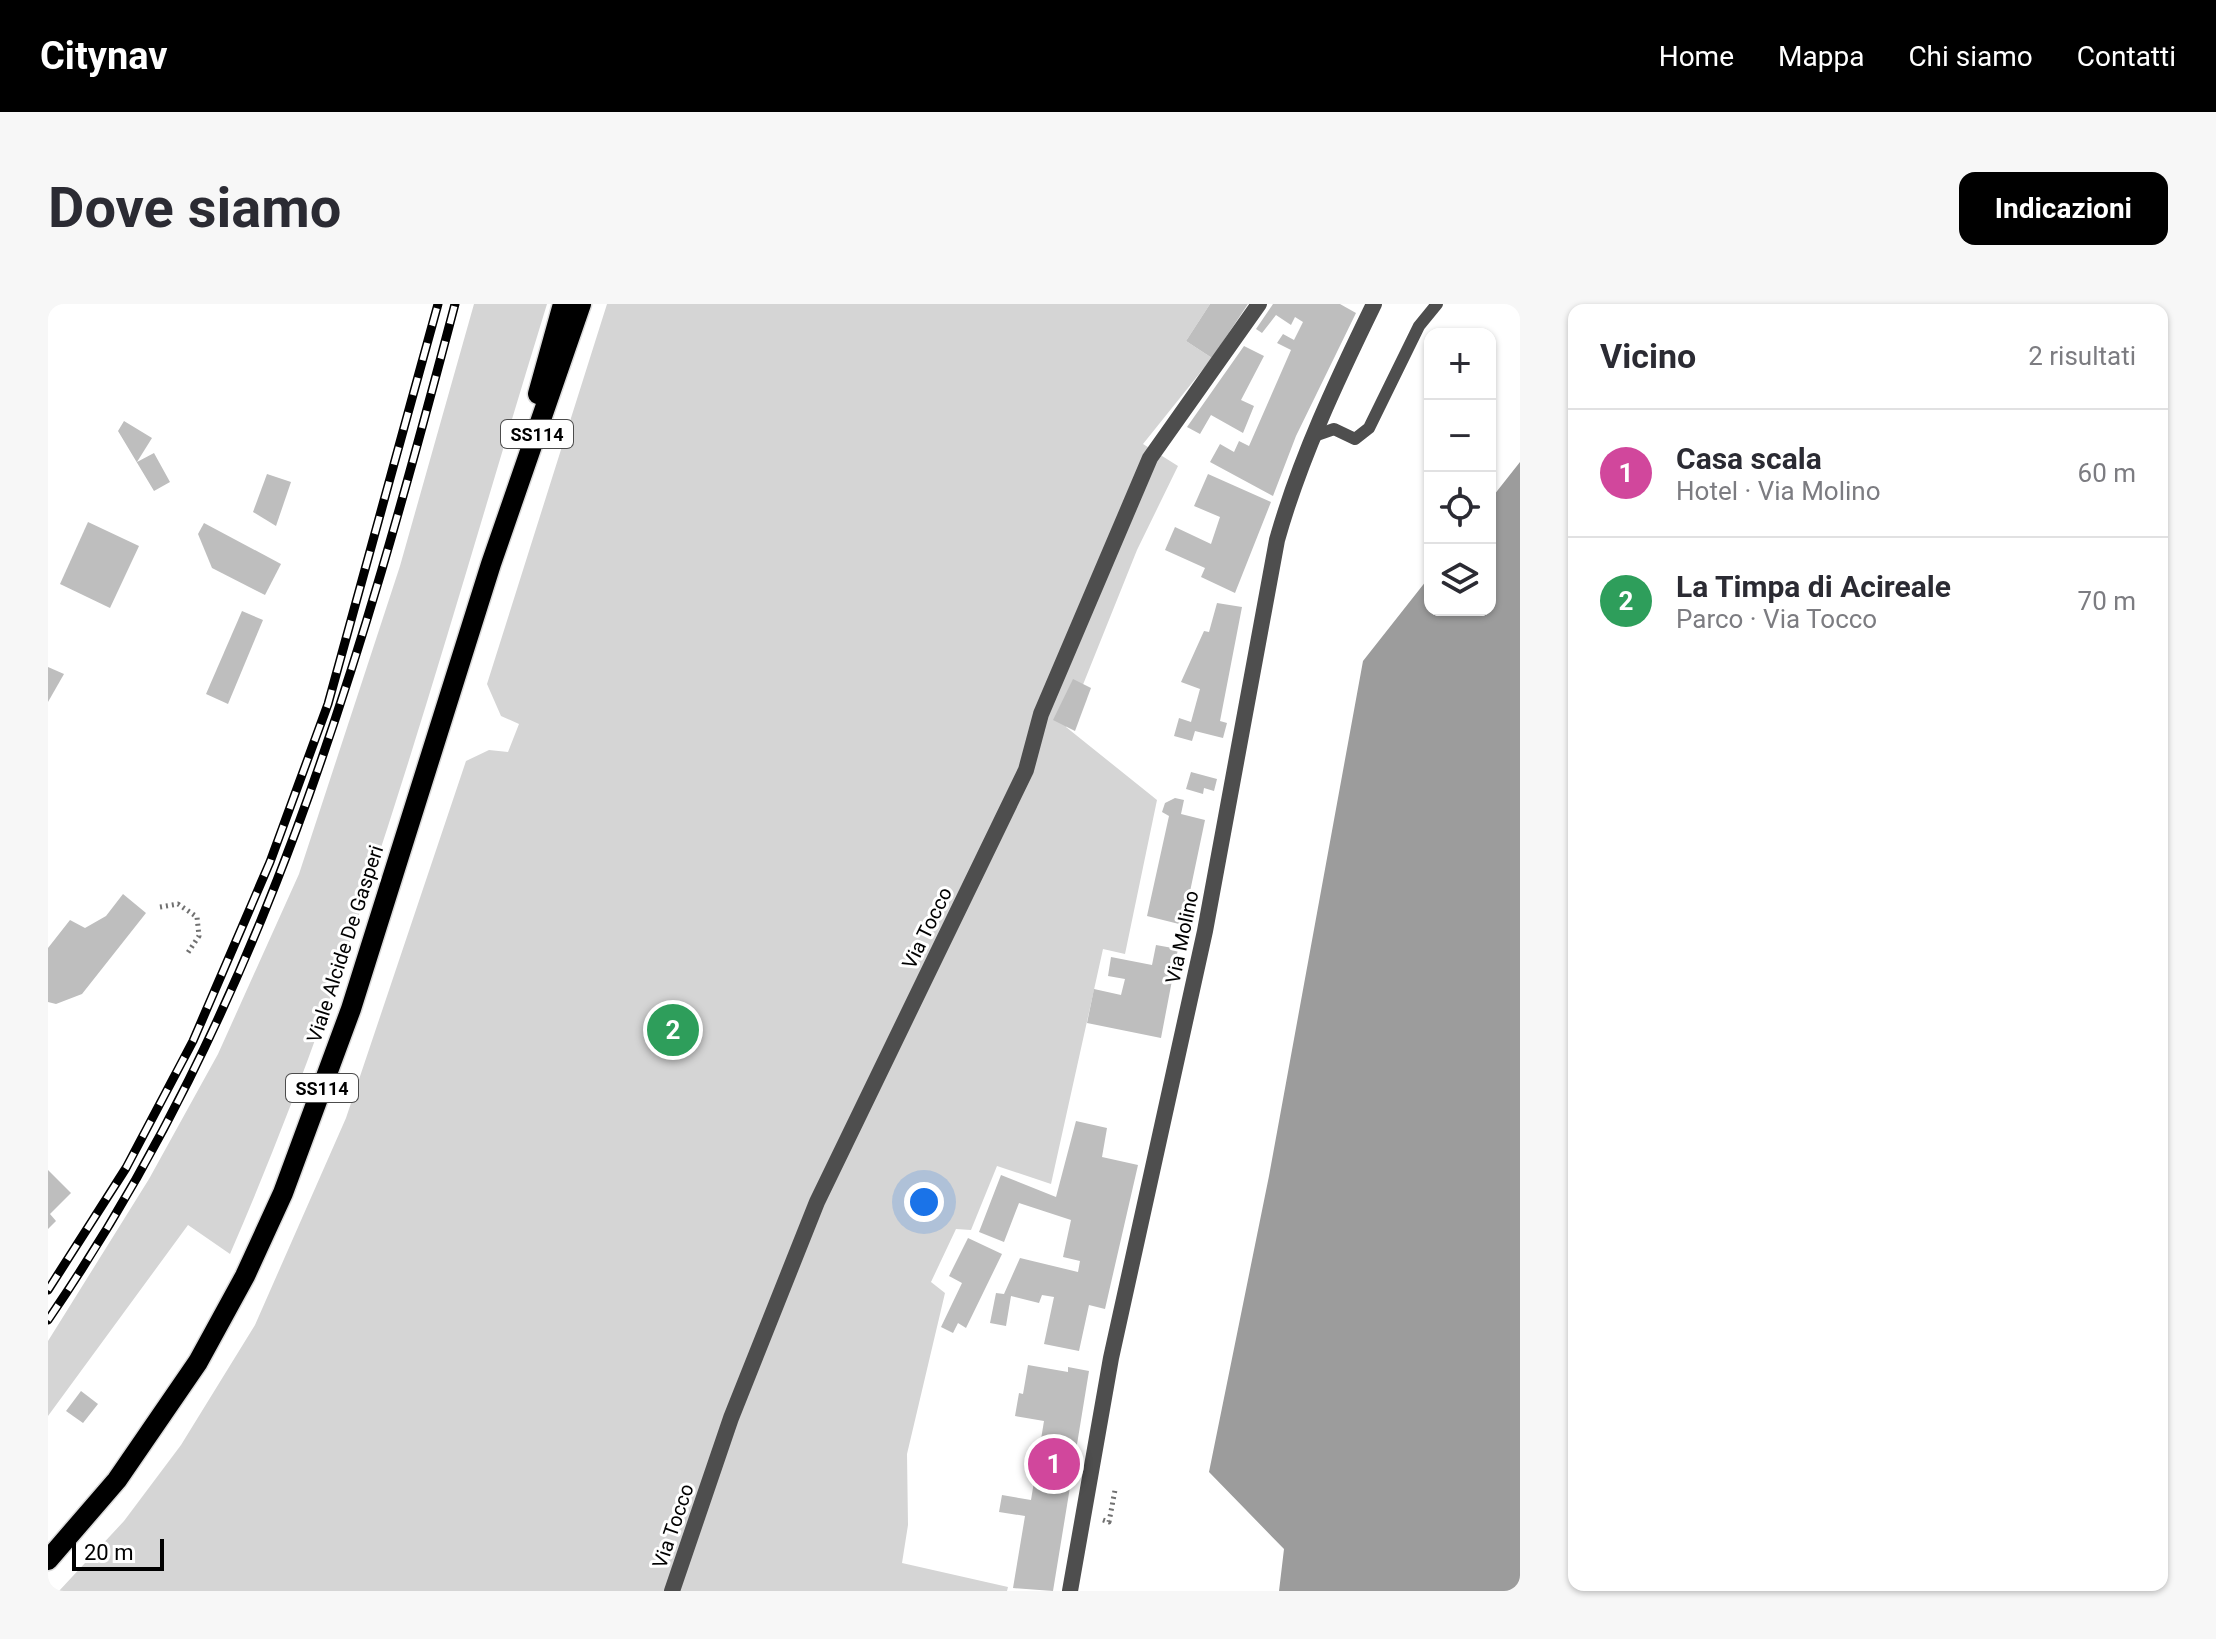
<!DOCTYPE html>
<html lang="it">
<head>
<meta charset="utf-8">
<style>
	body { margin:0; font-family:Roboto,sans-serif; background:#f7f7f7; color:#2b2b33 }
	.controls { position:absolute; right:24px; top:24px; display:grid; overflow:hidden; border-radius:16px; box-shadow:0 2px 6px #0004 }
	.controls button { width:72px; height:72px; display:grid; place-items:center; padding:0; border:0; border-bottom:2px solid #e1e1e2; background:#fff; color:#2b2b33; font:40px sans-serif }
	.scale { position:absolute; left:24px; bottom:20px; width:92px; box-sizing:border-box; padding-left:8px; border:4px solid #000; border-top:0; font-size:22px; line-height:28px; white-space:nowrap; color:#000; -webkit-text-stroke:6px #fff; paint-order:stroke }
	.you { position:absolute; left:876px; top:898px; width:28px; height:28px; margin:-20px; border:6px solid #fff; border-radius:50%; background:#1a73e8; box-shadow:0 0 0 12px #1a73e833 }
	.badge { display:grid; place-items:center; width:52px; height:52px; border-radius:50%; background:#000; color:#fff; font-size:26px; font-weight:700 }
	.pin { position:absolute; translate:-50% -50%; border:4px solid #fff; box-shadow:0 2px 8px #0006 }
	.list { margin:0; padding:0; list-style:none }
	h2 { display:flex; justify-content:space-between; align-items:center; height:104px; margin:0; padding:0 32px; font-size:34px }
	h2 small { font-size:26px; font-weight:400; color:#7c7c81 }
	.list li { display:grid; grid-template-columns:52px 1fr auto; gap:24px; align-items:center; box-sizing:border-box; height:128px; padding:0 32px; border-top:2px solid #e1e1e2 }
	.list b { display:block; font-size:30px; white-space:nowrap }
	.list p { margin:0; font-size:26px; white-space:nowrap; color:#7c7c81 }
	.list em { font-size:26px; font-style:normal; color:#7c7c81 }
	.icon { flex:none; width:44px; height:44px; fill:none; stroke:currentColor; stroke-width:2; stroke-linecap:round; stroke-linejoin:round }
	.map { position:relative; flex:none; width:1472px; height:1287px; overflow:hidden; border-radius:16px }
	header { display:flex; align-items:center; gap:48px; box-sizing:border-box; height:112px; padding:0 40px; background:#000; color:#fff }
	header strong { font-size:38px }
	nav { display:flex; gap:44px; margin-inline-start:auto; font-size:28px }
	.intro { display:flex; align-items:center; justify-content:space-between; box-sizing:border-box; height:192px; padding:0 48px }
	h1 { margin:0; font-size:56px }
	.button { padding:20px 36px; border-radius:16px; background:#000; color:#fff; font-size:28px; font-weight:700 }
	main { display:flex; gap:48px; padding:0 48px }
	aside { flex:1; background:#fff; border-radius:16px; box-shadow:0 2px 6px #0004 }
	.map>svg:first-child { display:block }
	.green { fill:#d5d5d5 }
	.water { fill:#9c9c9c }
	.building { fill:#bebebe }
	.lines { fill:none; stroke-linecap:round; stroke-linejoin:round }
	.primary-casing { stroke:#dbdbdb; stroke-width:23 }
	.path { stroke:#707070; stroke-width:5; stroke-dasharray:2 4; stroke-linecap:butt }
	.service { stroke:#4e4e4e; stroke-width:12 }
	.pedestrian { stroke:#4e4e4e; stroke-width:16 }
	.minor { stroke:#4e4e4e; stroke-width:16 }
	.primary { stroke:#000; stroke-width:20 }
	.rail-casing { stroke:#000; stroke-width:9 }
	.rail { stroke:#fff; stroke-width:6; stroke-dasharray:18; stroke-linecap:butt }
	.labels { text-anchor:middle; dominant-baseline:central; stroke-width:6; stroke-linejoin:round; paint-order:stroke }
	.shield { fill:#fff; stroke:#4c4c4c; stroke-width:2 }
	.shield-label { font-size:18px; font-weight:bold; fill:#000 }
	.street-label { font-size:20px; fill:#000; stroke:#fff }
</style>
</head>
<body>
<header>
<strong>Citynav</strong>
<nav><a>Home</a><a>Mappa</a><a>Chi siamo</a><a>Contatti</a></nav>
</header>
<div class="intro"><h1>Dove siamo</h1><a class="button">Indicazioni</a></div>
<main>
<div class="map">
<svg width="1472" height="1287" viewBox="0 0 1472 1287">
	<rect width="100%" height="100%" fill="#fff"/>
	<g class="green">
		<path d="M 426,0 L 499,0 C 401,318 315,644 182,950 L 140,921 L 0,1112 L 0,1037 L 101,875 L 170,750 L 251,570 L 352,262 Z"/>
		<path d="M 559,0 L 1162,0 L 1138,37 L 1164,54 L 1095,140 L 1130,162 L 1089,246 L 1018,423 L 1109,496 L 1077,650 L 1055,645 L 1003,880 L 949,862 L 923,926 L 908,925 L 883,978 L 897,989 L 859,1150 L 860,1221 L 854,1259 L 960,1283 L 959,1287 L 11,1287 L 76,1217 L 133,1141 L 207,1021 L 298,814 L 418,457 L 441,446 L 460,448 L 471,420 L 453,412 L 439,380 Z"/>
	</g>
	<path class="water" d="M 1472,158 L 1472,1287 L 1231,1287 L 1236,1245 L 1161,1168 L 1221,872 L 1315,357 L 1382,272 L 1382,306 L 1442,306 L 1442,196 Z"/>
	<g class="building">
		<path d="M 1162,0 L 1200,0 L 1164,54 L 1138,37 Z"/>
		<path d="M 1225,0 L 1292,0 L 1308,9 L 1248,132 L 1225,192 L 1162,158 L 1172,140 L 1186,148 L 1191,137 L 1201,142 L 1243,46 L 1229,39 L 1235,30 L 1246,36 L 1255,18 L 1247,13 L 1243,21 L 1228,11 L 1214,29 L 1208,25 Z"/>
		<path d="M 1196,42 L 1216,52 L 1193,96 L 1206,102 L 1195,129 L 1163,111 L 1152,130 L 1139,123 Z"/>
		<path d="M 76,117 L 104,134 L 89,158 L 106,149 L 122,178 L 106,187 L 70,127 Z"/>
		<path d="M 219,170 L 243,178 L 228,222 L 205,208 Z"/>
		<path d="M 1160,170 L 1223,198 L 1187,289 L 1153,273 L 1157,264 L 1117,246 L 1127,223 L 1163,240 L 1172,213 L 1146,202 Z"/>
		<path d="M 40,218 L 91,242 L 62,304 L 12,280 Z"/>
		<path d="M 156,219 L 233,260 L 217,291 L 164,264 L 150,230 Z"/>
		<path d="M 1169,299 L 1194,303 L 1172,417 L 1179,419 L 1175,434 L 1147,427 L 1144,437 L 1126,432 L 1131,414 L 1143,418 L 1152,385 L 1133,378 L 1156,327 L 1161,328 Z"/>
		<path d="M 194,307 L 215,316 L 180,400 L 158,390 Z"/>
		<path d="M 0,363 L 16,370 L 0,398 Z"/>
		<path d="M 1025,375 L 1043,384 L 1027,427 L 1005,416 Z"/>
		<path d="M 1143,468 L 1169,475 L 1166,487 L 1156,484 L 1155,490 L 1138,485 Z"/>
		<path d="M 1127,494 L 1136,496 L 1133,510 L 1157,516 L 1135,621 L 1099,612 L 1121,512 L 1114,508 L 1117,499 Z"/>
		<path d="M 75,590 L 98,609 L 34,690 L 8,700 L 0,698 L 0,644 L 22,616 L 37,624 L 58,612 Z"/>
		<path d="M 1108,641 L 1130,645 L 1113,734 L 1039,719 L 1046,685 L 1073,691 L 1077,675 L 1060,672 L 1063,653 L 1104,661 Z"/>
		<path d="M 1028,817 L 1059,824 L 1054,853 L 1090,861 L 1057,1005 L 1041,1001 L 1031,1047 L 996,1040 L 1006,993 L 994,991 L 991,999 L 963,992 L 958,1022 L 942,1019 L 948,989 L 956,990 L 972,954 L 1030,968 L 1032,957 L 1015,953 L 1023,916 L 971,899 L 956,938 L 931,928 L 953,871 L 1008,893 Z"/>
		<path d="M 0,866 L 23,889 L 2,910 L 8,917 L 0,925 Z"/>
		<path d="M 920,934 L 954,950 L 918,1024 L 910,1019 L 905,1029 L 893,1023 L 914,979 L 901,972 Z"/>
		<path d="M 980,1061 L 1020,1068 L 1020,1063 L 1041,1067 L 1005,1287 L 965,1284 L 977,1212 L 951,1208 L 954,1191 L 983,1196 L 996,1117 L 967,1112 L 971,1089 L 975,1090 Z"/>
		<path d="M 33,1087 L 50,1100 L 35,1119 L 18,1107 Z"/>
	</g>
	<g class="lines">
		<defs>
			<g id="primary">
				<path d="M 490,90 L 515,0"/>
				<path d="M 0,1256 L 69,1176 L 150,1058 L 197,972 L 235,889 L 303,705 L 443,260 L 533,0"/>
			</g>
		</defs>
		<use href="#primary" class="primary-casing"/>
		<g class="path">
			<path d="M 112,603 L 130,600 L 149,613 L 151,632 L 139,650"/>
			<path d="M 1055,1216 L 1061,1218 L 1067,1186"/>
		</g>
		<path class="service" d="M 1266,132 L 1286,125 L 1307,135 L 1321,124 L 1371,22 L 1389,0"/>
		<path class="pedestrian" d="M 624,1287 L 683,1114 L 769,898 L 978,466 L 993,410 L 1102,154 L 1211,0"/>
		<path class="minor" d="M 1022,1287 L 1063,1054 L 1157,627 L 1229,236 C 1252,154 1289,76 1326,0"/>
		<use href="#primary" class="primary"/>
		<defs>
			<g id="rail">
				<path d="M 0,986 L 78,864 L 145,737 L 222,558 L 280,400 L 390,0"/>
				<path d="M 0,1016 C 214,704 312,361 407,0"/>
			</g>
		</defs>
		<use href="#rail" class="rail-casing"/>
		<use href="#rail" class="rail"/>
	</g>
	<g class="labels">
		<g class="shield">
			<rect x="453" y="116" width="72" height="28" rx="6"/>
			<rect x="238" y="770" width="72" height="28" rx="6"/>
		</g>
		<g class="shield-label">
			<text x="489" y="130">SS114</text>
			<text x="274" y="784">SS114</text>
		</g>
		<g class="street-label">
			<text transform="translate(879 624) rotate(-64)">Via Tocco</text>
			<text transform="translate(1134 633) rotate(-78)">Via Molino</text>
			<text transform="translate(297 640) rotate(-72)">Viale Alcide De Gasperi</text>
			<text transform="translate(625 1222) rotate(-71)">Via Tocco</text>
		</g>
	</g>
</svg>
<div class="controls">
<button>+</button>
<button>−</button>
<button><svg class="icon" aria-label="locate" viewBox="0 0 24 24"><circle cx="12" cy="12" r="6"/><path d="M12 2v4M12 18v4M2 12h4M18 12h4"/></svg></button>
<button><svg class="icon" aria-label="layers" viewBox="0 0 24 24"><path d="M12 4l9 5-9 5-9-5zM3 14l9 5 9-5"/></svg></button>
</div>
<div class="scale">20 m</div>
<div class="you"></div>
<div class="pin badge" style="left:1006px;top:1160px;background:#d1479c">1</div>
<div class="pin badge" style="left:625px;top:726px;background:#2e9e5b">2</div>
</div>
<aside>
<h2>Vicino<small>2 risultati</small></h2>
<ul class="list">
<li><span class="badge" style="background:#d1479c">1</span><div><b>Casa scala</b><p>Hotel · Via Molino</p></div><em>60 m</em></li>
<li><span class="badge" style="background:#2e9e5b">2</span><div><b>La Timpa di Acireale</b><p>Parco · Via Tocco</p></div><em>70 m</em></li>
</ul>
</aside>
</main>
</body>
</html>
